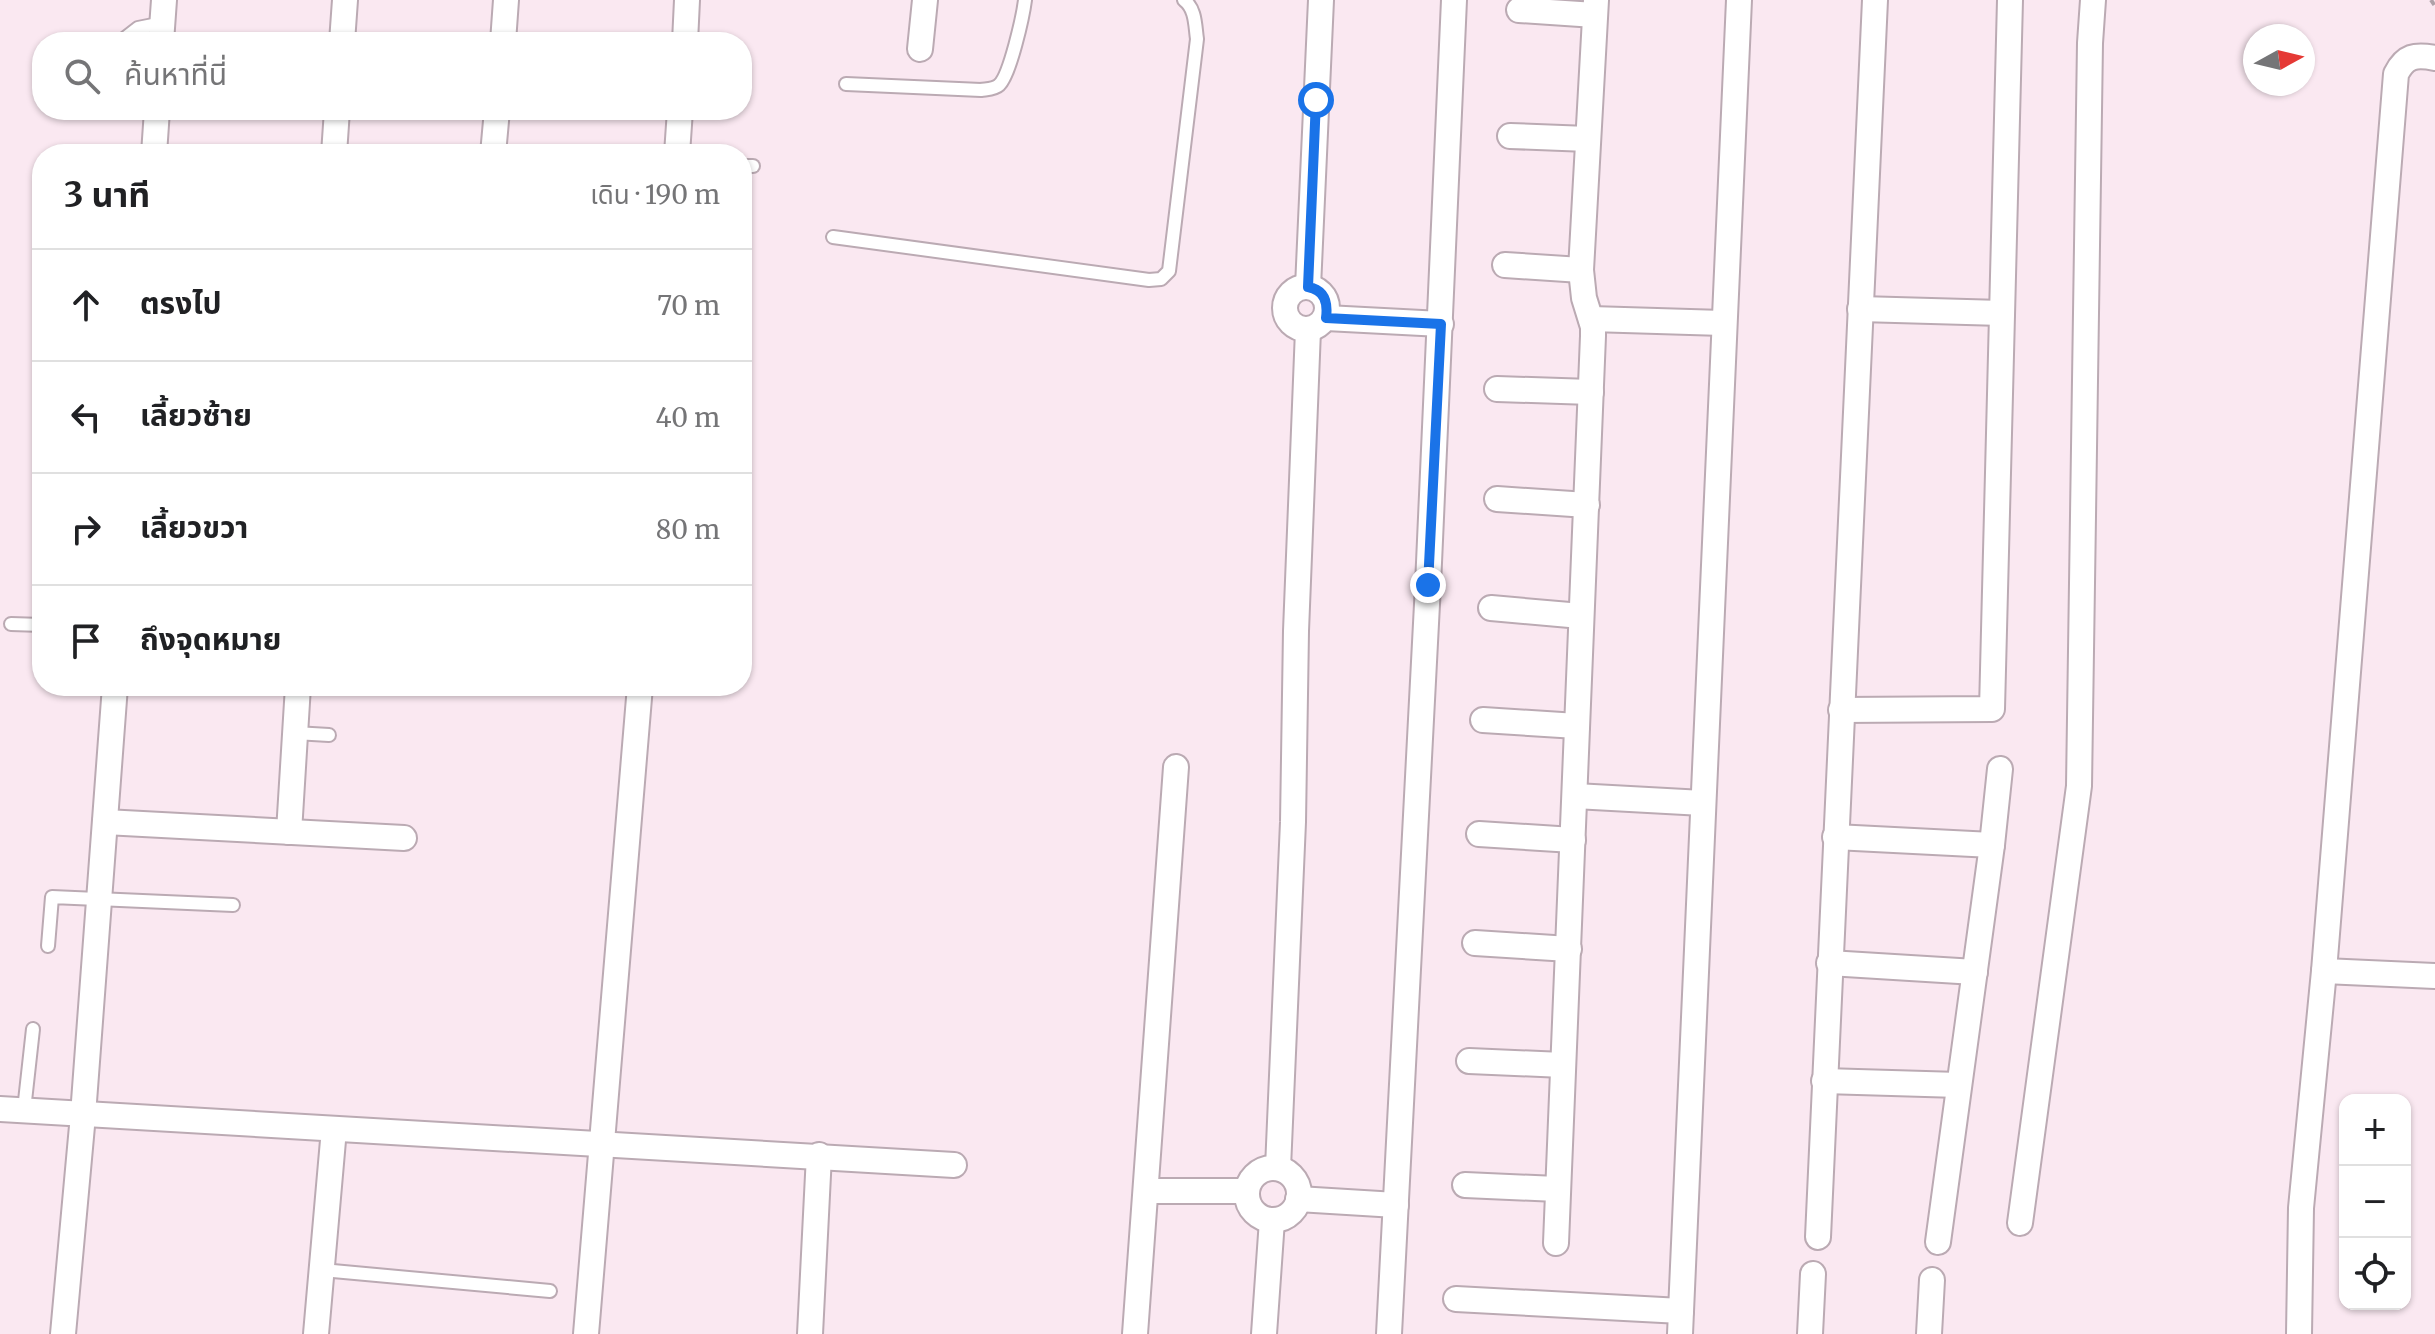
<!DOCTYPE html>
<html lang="th">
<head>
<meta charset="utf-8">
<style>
	body { margin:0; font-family:Merriweather,"Noto Sans Thai",serif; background:#f6f6f6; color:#202124 }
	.controls { position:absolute; right:24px; bottom:24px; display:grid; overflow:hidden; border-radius:16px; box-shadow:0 2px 6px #0004 }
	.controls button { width:72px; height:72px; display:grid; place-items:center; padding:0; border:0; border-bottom:2px solid #e0e0e0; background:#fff; color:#202124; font:40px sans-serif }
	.compass { position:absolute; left:2243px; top:24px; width:72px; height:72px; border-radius:50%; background:#fff; box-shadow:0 2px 6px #0004; rotate:82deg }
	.stop { position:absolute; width:24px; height:24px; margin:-18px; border:6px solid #1a73e8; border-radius:50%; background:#fff }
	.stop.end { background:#1a73e8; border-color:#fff; box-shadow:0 2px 8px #0008 }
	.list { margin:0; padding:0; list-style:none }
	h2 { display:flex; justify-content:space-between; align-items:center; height:104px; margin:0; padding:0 32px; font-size:34px }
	h2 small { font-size:26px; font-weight:400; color:#757577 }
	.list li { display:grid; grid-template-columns:52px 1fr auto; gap:24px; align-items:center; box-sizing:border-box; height:112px; padding:0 32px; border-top:2px solid #e0e0e0 }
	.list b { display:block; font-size:30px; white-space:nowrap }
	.list em { font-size:26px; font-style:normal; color:#757577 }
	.icon { flex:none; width:44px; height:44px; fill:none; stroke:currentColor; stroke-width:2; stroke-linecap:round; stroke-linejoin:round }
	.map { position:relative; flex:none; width:2435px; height:1334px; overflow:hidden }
	.search { position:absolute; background:#fff; box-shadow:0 2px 6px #0004; left:32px; top:32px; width:720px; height:88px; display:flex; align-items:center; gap:20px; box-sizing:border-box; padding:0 28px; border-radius:32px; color:#757577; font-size:30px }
	.panel { position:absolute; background:#fff; box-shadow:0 2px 6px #0004; left:32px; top:144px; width:720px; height:552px; border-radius:32px }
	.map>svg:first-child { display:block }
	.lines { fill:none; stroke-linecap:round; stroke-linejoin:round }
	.lane-casing { stroke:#bbaab3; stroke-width:16 }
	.street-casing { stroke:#bbaab3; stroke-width:28 }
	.path { stroke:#afa1a8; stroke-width:4; stroke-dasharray:6 4; stroke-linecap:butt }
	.lane { stroke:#fff; stroke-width:12 }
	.street { stroke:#fff; stroke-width:24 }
	.route { stroke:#1a73e8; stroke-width:10 }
</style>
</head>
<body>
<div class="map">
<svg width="2435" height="1334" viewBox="0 0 2435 1334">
	<rect width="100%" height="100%" fill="#fae8f1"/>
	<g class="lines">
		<defs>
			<g id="lane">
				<path d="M 120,42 L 138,28 L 163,23"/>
				<path d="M 846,84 L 981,90 C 987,89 995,89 999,85 C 1010,75 1023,16 1025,0"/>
				<path d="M 742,166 L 753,166"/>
				<path d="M 833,237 L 1149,280 L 1161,279 L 1169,271 L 1197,39 C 1195,26 1196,9 1184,0"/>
				<path d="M 11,624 L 42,625"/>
				<path d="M 295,733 L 329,735"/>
				<path d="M 48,946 L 52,897 L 233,905"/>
				<path d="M 24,1110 L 33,1029"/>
				<path d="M 322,1270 L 550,1291"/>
			</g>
			<g id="street">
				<path d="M 1519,10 L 1595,15"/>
				<path d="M 161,42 L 164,0"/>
				<path d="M 342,42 L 345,0"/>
				<path d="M 503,42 L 506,0"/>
				<path d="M 685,42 L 687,0"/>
				<path d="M 920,49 L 925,0"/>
				<path d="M 1510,136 L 1588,139"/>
				<path d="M 154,154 L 157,110"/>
				<path d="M 334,154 L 337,110"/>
				<path d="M 493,154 L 497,110"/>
				<path d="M 677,154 L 680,110"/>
				<path d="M 1505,265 L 1581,270"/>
				<circle cx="1306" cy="308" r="21"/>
				<path d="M 1308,287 L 1321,0"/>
				<path d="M 1860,309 L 2002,313"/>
				<path d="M 1326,318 L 1441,324"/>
				<path d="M 1591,319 L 1723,323"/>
				<path d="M 1497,389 L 1591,392"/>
				<path d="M 1497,499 L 1587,505"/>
				<path d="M 1491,608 L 1581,616"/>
				<path d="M 1841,710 L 1992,709 L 2010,0"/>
				<path d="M 1483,720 L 1577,726"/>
				<path d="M 1575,796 L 1703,803"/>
				<path d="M 105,822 L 404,838"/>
				<path d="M 289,832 L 298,686"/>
				<path d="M 1479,834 L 1573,840"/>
				<path d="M 1835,837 L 1992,845"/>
				<path d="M 1475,943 L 1569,949"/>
				<path d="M 1829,963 L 1975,972"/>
				<path d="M 2324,971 L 2435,976"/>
				<path d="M 1469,1061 L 1563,1065"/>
				<path d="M 1824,1081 L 1959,1085"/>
				<path d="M 0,1109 L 954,1165"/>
				<circle cx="1273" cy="1194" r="26"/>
				<path d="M 1278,1168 L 1293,822 L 1296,631 L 1308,330"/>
				<path d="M 1465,1185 L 1557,1189"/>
				<path d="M 1147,1191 L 1247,1191"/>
				<path d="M 1298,1199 L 1396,1205"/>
				<path d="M 2020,1223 L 2079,786 L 2090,43 L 2093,0"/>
				<path d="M 1818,1237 L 1875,0"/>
				<path d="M 1938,1242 L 1992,845 L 2000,769"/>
				<path d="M 1556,1243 L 1593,336 L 1593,327 L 1584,298 L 1581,270 L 1596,0"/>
				<path d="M 1456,1299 L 1681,1311"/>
				<path d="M 63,1334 L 83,1115 L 115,686"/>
				<path d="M 316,1334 L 334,1129"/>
				<path d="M 586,1334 L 640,686"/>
				<path d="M 810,1334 L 819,1155"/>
				<path d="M 1135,1334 L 1176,767"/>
				<path d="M 1264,1334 L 1272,1220"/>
				<path d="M 1389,1334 L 1428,585 L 1454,0"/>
				<path d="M 1680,1334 L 1739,0"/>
				<path d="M 1810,1334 L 1813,1274"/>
				<path d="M 1929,1334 L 1932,1280"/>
				<path d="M 2299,1334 L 2301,1208 L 2324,971 L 2396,74 C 2405,56 2415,54 2435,58"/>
			</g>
		</defs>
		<use href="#lane" class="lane-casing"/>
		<use href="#street" class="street-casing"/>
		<path class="path" d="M 2431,0 L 2435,6"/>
		<use href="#lane" class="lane"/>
		<use href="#street" class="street"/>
	</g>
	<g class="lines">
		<path class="route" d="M 1316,100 L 1308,287 C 1325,290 1328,303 1326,318 L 1441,324 L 1428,585"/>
	</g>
</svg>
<div class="controls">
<button>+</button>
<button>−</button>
<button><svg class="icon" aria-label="locate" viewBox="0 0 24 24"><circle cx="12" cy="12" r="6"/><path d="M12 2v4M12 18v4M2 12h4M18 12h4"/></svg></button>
</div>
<svg class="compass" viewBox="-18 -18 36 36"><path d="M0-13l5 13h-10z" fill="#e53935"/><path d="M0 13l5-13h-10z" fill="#757577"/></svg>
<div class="stop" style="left:1316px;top:100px"></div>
<div class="stop end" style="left:1428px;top:585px"></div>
<div class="search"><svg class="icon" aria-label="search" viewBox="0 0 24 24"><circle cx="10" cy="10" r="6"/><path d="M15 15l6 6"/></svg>ค้นหาที่นี่</div>
<section class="panel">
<h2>3 นาที<small>เดิน · 190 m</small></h2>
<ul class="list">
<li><svg class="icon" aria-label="ahead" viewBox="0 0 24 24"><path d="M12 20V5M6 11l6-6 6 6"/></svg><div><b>ตรงไป</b></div><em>70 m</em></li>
<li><svg class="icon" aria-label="left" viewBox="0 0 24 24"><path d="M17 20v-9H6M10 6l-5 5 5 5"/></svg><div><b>เลี้ยวซ้าย</b></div><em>40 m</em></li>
<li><svg class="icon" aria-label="right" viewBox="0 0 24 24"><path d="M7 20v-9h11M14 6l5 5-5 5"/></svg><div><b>เลี้ยวขวา</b></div><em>80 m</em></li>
<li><svg class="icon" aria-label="arrive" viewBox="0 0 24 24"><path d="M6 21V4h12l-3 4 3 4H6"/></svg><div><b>ถึงจุดหมาย</b></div></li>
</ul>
</section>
</div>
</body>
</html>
